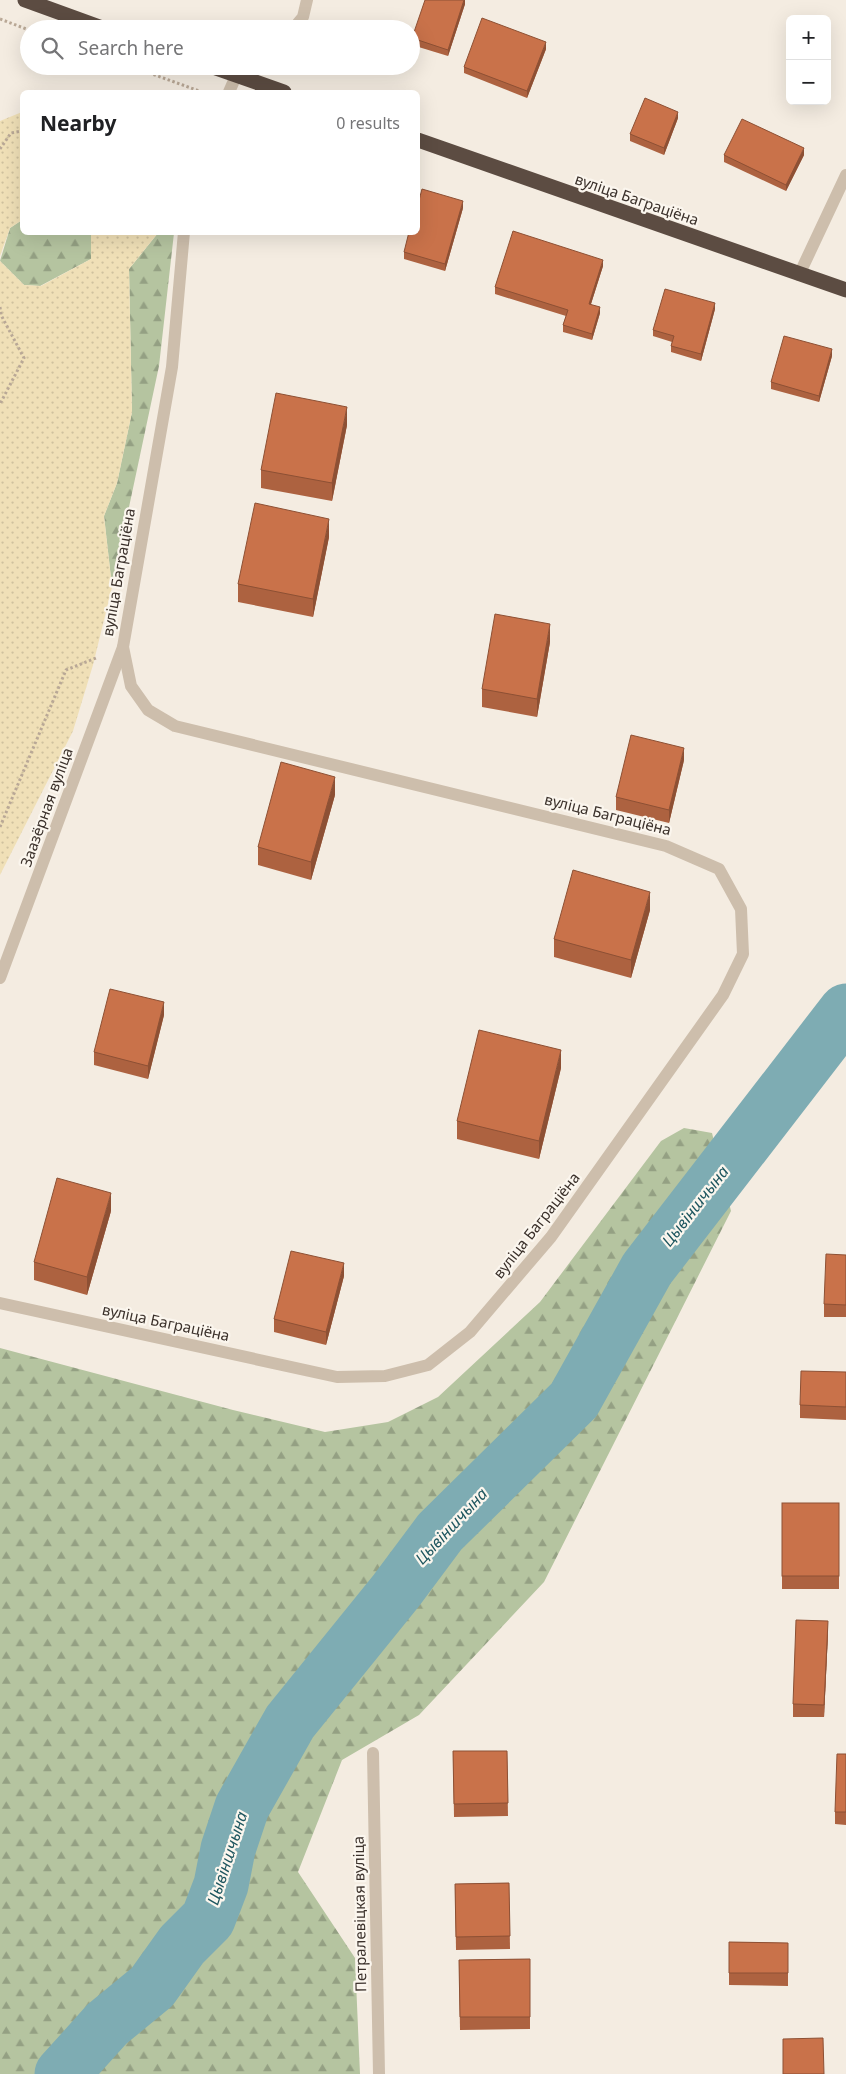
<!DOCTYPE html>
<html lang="en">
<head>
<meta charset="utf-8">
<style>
	body { margin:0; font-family:"Noto Sans",sans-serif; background:#f6f6f6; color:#202124 }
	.controls { position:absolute; right:15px; top:15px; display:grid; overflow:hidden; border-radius:8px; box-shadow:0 5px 20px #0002 }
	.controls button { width:45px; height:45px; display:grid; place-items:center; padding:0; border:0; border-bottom:1px solid #e0e0e0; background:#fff; color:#202124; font:25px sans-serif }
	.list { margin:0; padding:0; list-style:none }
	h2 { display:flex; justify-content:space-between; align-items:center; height:65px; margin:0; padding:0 20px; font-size:21px }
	h2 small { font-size:16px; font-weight:400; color:#757577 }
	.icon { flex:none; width:28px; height:28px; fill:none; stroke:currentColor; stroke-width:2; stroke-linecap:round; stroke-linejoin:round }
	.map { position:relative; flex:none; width:846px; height:2074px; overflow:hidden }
	.search { position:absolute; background:#fff; box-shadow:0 5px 20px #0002; left:20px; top:20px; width:400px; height:55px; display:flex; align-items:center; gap:12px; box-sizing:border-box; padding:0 18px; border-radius:28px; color:#757577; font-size:19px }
	.panel { position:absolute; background:#fff; box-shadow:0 5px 20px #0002; left:20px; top:90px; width:400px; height:145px; border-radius:8px }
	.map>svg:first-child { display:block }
	.forest { fill:url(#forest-firs) }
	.sand { fill:url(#sand-dots) }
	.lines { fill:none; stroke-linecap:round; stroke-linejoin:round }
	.river { stroke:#7eacb3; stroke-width:55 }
	.path { stroke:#b9a896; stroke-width:3; stroke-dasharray:2.5 2.5; stroke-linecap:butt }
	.lane { stroke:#cdbeac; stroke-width:12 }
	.street { stroke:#cdbeac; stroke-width:12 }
	.highway { stroke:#5c4c42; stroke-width:15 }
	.wall { fill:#ad6240 }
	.shaded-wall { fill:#8d5034 }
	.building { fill:#c9724a; stroke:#8d5034 }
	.labels { text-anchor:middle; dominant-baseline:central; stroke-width:4.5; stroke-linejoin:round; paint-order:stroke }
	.street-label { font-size:15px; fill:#3b312b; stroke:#fbf6ee }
	.water-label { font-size:16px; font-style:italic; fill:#1e565f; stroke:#fbf6ee }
</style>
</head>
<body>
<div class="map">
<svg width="846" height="2074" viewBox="0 0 846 2074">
	<defs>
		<pattern id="forest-firs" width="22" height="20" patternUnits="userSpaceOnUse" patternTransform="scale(1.25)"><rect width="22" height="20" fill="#b5c4a0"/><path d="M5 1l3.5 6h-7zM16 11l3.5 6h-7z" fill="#94a083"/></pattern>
		<pattern id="sand-dots" width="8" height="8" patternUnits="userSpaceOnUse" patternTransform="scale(1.25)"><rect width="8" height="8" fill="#f0e0b7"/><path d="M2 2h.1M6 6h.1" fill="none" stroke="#cfc19e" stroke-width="1.8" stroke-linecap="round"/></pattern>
	</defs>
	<rect width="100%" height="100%" fill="#f4ece1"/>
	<g class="forest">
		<path d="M 22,220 L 22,232 L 91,233 L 91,259 L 40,286 L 24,285 L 0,261 L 10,228 Z"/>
		<path d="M 158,233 L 174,233 L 159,366 L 112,587 L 104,516 L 117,483 L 132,412 L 129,269 Z"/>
		<path d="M 684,1128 L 712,1133 L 731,1211 L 544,1582 L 419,1715 L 342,1760 L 298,1872 L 355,1958 L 360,2074 L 0,2074 L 0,1348 L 233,1410 L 325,1432 L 388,1422 L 438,1397 L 540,1302 L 661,1141 Z"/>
	</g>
	<g class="sand">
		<path d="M 22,112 L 22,220 L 10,228 L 0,256 L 0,121 Z"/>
		<path d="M 91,233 L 158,233 L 129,269 L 132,412 L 117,483 L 104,516 L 112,587 L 93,665 L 73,731 L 0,875 L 0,261 L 24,285 L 41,286 L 91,259 Z"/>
	</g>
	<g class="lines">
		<path class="river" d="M 62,2074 L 107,2024 L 152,1987 L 182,1945 L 208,1919 L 221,1885 L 228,1849 L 242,1807 L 290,1722 L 396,1591 L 440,1532 L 574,1400 L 647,1269 L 846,1011"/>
		<g class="path">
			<path d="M 0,19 L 29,30"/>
			<path d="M 130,66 L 202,92"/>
			<path d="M 0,149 L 11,133 L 22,131"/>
			<path d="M 0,307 L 1,315 L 24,358 L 0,404"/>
			<path d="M 0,827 L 66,670 L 96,658"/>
		</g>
		<g class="lane">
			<path d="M 293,29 L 303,17 L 307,0"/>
			<path d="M 236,76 L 251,66"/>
			<path d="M 799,275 L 846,175"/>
		</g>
		<g class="street">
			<path d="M 229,92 L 236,76"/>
			<path d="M 0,978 L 123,647"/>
			<path d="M 0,1303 L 337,1377 L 385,1376 L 428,1365 L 470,1332 L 551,1237 L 723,995 L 743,954 L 741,909 L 719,869 L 666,846 L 175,726 L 148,710 L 131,686 L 123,647 L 172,367 L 184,232"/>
			<path d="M 373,1753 L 379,2074"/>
		</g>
		<g class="highway">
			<path d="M 25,0 L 105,29"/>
			<path d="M 210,66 L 284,92"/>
			<path d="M 418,140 L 846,290"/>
		</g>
	</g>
	<g class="wall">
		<path d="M 465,0 L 465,4 L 448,56 L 412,45 L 412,38 Z"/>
		<path d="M 546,49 L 527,98 L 464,73 L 464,67 Z"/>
		<path d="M 678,118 L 664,155 L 630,141 L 630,134 Z"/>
		<path d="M 724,155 L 804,155 L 786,191 L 724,162 Z"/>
		<path d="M 463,208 L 445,271 L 404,259 L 404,252 Z"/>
		<path d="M 603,266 L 591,304 L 600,313 L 592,340 L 563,332 L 563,325 L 566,316 L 495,294 L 495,287 Z"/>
		<path d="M 715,309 L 701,361 L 671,352 L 671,346 L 672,342 L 653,336 L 653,330 Z"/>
		<path d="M 832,356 L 819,402 L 771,389 L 771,382 Z"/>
		<path d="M 347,425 L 332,501 L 261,488 L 261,470 Z"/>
		<path d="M 329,537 L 313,617 L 238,602 L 238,584 Z"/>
		<path d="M 550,642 L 537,717 L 482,707 L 482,689 Z"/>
		<path d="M 684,760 L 669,823 L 616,810 L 616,797 Z"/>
		<path d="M 335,795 L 311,880 L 258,865 L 258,847 Z"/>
		<path d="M 650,910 L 631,978 L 554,957 L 554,939 Z"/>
		<path d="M 164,1015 L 148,1079 L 94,1065 L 94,1052 Z"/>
		<path d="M 561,1068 L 539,1159 L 457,1139 L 457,1121 Z"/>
		<path d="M 111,1211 L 87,1295 L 34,1280 L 34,1262 Z"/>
		<path d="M 846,1255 L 846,1317 L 824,1317 L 824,1304 Z"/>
		<path d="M 344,1276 L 326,1345 L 274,1332 L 274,1319 Z"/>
		<path d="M 846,1372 L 846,1420 L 800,1418 L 800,1405 Z"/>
		<rect x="782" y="1503" width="57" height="86"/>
		<path d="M 828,1633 L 824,1717 L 793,1717 L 793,1704 Z"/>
		<path d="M 453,1751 L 507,1751 L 508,1816 L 454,1817 Z"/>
		<path d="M 846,1754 L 846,1825 L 835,1824 L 835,1812 Z"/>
		<path d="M 509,1883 L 510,1949 L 456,1950 L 455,1884 Z"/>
		<path d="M 729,1942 L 788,1943 L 788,1986 L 729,1985 Z"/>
		<path d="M 530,1959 L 530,2029 L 460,2030 L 459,1960 Z"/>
	</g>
	<g class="shaded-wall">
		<path d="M 464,0 L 465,0 L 465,4 L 448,56 L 448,50 Z"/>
		<path d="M 546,42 L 546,49 L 527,98 L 527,91 Z"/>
		<path d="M 678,112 L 678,118 L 664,155 L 664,148 Z"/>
		<path d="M 804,148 L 804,155 L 786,191 L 786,185 Z"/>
		<path d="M 463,201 L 463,208 L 445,271 L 445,264 Z"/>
		<path d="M 603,260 L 603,266 L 589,310 L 589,304 Z"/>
		<path d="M 715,303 L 715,309 L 701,361 L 701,354 Z"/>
		<path d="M 600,307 L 600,313 L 592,340 L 592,334 Z"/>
		<path d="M 832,349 L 832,356 L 819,402 L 819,396 Z"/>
		<path d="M 347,407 L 347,425 L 332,501 L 332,483 Z"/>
		<path d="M 329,519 L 329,537 L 313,617 L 313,599 Z"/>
		<path d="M 550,624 L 550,642 L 537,717 L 537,699 Z"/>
		<path d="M 684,748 L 684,760 L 669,823 L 669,810 Z"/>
		<path d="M 335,777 L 335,795 L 311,880 L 311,862 Z"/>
		<path d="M 650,892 L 650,910 L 631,978 L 631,960 Z"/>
		<path d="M 164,1002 L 164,1015 L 148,1079 L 148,1066 Z"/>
		<path d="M 561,1050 L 561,1068 L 539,1159 L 539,1141 Z"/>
		<path d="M 111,1193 L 111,1211 L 87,1295 L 87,1277 Z"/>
		<path d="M 344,1263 L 344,1276 L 326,1345 L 326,1332 Z"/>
		<path d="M 828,1621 L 828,1633 L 824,1717 L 824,1705 Z"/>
	</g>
	<g class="building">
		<path d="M 425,0 L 464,0 L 448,50 L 412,38 Z"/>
		<path d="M 482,18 L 546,42 L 527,91 L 464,67 Z"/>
		<path d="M 645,98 L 678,112 L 664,148 L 630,134 Z"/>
		<path d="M 742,119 L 804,148 L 786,185 L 724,155 Z"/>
		<path d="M 422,189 L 463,201 L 445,264 L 404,252 L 409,232 L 418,232 L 418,204 Z"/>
		<path d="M 513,231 L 603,260 L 589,304 L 600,307 L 592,334 L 563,325 L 568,310 L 495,287 Z"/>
		<path d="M 665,289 L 715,303 L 701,354 L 671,346 L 674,336 L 653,330 Z"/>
		<path d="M 784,336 L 832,349 L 819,396 L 771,382 Z"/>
		<path d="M 276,393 L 347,407 L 332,483 L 261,470 Z"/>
		<path d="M 255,503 L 329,519 L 313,599 L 238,584 Z"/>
		<path d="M 495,614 L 550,624 L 537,699 L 482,689 Z"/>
		<path d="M 631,735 L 684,748 L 669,810 L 616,797 Z"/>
		<path d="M 281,762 L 335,777 L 311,862 L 258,847 Z"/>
		<path d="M 573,870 L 650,892 L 631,960 L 554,939 Z"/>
		<path d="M 110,989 L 164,1002 L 148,1066 L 94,1052 Z"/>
		<path d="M 479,1030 L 561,1050 L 539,1141 L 457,1121 Z"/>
		<path d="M 57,1178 L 111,1193 L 87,1277 L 34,1262 Z"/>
		<path d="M 291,1251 L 344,1263 L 326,1332 L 274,1319 Z"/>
		<path d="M 826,1254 L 846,1255 L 846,1305 L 824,1304 Z"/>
		<path d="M 801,1371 L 846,1372 L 846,1407 L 800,1405 Z"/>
		<rect x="782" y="1503" width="57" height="73"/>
		<path d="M 796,1620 L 828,1621 L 824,1705 L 793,1704 Z"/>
		<path d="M 453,1751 L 507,1751 L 508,1803 L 454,1804 Z"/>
		<path d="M 837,1754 L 846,1754 L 846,1812 L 835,1812 Z"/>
		<path d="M 509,1883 L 510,1936 L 456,1937 L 455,1884 Z"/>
		<path d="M 729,1942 L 788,1943 L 788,1973 L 729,1973 Z"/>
		<path d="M 530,1959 L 530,2017 L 460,2017 L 459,1960 Z"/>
		<path d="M 823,2038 L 824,2074 L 783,2074 L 783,2039 Z"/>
	</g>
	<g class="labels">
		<g class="street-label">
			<text transform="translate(637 199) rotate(19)">вуліца Баграціёна</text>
			<text transform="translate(118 572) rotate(-80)">вуліца Баграціёна</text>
			<text transform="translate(46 807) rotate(-70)">Заазёрная вуліца</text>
			<text transform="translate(608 814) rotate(14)">вуліца Баграціёна</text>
			<text transform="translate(536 1225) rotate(-52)">вуліца Баграціёна</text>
			<text transform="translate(166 1322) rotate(12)">вуліца Баграціёна</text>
			<text transform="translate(359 1914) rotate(-91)">Петралевіцкая вуліца</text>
		</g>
		<g class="water-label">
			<text transform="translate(695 1206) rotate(-52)">Цывіншчына</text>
			<text transform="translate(451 1526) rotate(-47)">Цывіншчына</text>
			<text transform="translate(227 1858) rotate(-72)">Цывіншчына</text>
		</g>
	</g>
</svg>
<div class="controls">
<button>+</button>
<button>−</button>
</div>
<div class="search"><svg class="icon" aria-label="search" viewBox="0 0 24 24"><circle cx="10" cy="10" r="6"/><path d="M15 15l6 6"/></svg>Search here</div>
<section class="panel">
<h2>Nearby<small>0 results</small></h2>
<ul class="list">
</ul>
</section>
</div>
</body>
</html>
